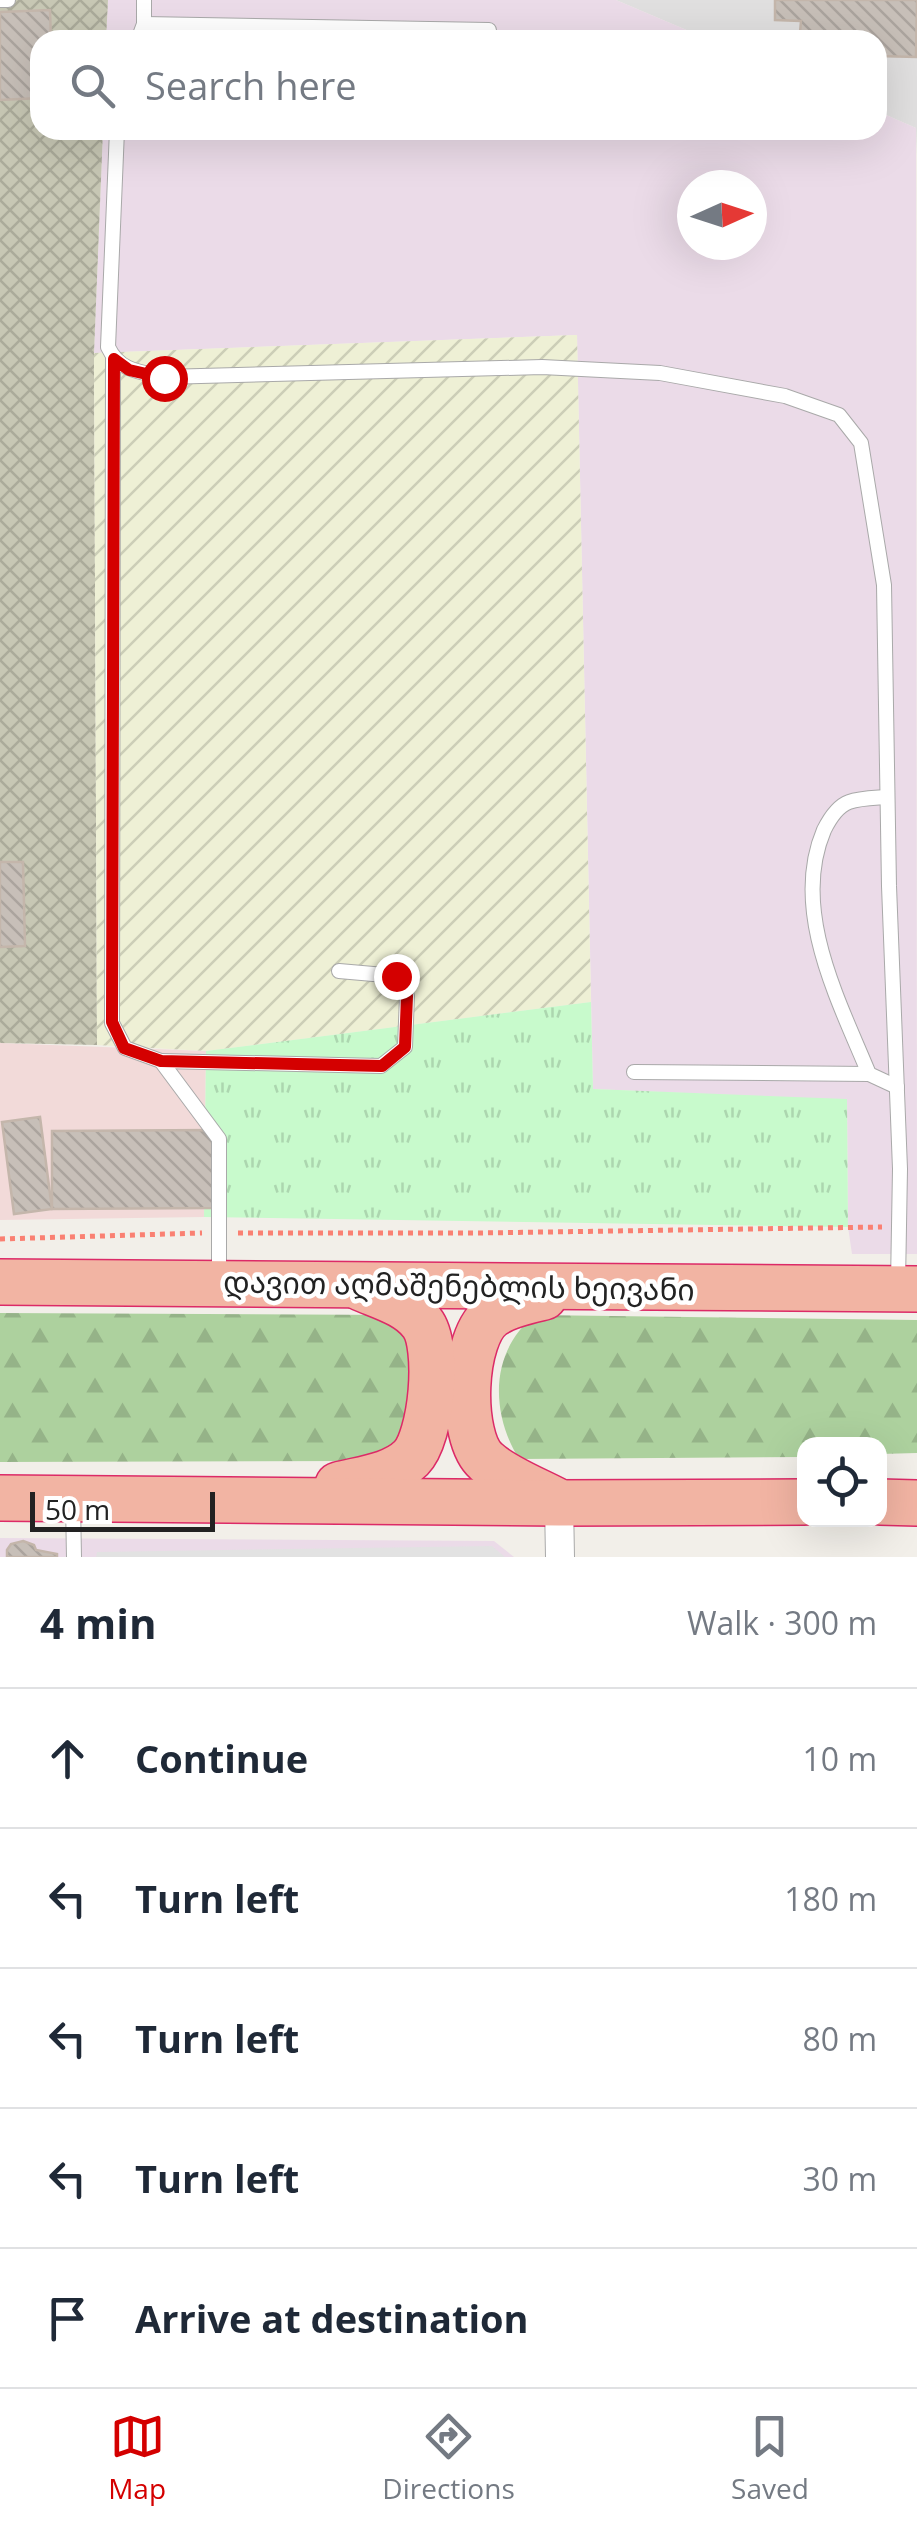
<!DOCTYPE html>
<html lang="en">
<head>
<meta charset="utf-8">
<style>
	body { margin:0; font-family:"Open Sans","Noto Sans Georgian",sans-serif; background:#f2f2f3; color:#1f2937 }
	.controls { position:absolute; right:30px; bottom:30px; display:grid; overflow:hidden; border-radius:20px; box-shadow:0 10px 40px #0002 }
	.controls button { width:90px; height:90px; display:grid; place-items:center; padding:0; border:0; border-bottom:2px solid #e0e1e3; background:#fff; color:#1f2937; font:50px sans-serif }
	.compass { position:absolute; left:677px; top:170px; width:90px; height:90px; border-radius:50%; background:#fff; box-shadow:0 10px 40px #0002; rotate:87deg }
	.scale { position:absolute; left:30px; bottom:25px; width:185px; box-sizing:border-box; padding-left:10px; border:5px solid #222; border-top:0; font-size:28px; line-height:35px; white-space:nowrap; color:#222; -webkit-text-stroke:8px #fff; paint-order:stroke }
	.stop { position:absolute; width:30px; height:30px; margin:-22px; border:8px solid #d40000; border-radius:50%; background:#fff }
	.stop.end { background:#d40000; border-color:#fff; box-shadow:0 2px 10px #0008 }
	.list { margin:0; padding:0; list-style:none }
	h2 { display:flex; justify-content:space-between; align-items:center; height:130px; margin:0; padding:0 40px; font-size:42px }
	h2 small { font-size:32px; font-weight:400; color:#747a83 }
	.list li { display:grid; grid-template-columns:65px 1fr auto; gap:30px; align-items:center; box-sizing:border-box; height:140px; padding:0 40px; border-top:2px solid #e0e1e3 }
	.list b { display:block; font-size:38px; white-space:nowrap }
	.list em { font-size:32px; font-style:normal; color:#747a83 }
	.icon { flex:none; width:55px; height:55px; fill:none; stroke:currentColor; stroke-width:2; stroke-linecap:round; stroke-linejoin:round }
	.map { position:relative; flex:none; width:917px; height:1557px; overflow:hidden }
	.search { position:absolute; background:#fff; box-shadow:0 10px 40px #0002; left:30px; right:30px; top:30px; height:110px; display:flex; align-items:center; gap:25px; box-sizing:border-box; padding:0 35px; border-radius:30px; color:#747a83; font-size:38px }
	.sheet { height:830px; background:#fff }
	nav { display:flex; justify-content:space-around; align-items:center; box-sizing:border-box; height:140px; border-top:2px solid #e0e1e3; background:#fff; font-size:28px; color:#747a83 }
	nav a { display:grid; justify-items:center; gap:5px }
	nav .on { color:#d40000 }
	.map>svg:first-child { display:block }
	.residential { fill:#e0dfdf }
	.commercial { fill:#f2dad9 }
	.industrial { fill:#ebdbe8; fill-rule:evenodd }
	.construction { fill:url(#construction-cross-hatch) }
	.farmland { fill:url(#farmland-furrows) }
	.forest { fill:url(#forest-firs) }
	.park { fill:url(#park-tufts) }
	.parking { fill:#e2e2e2 }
	.building { fill:url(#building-back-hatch); stroke:#c4b6ab; stroke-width:2.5 }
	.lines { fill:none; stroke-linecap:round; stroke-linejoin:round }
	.service-casing { stroke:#a9a9a9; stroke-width:16 }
	.minor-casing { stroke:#a9a9a9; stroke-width:30 }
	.trunk-casing { stroke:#dc2a67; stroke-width:48 }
	.path { stroke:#fa8072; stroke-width:5; stroke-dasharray:5 5; stroke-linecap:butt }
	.service { stroke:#fff; stroke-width:14 }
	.minor { stroke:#fff; stroke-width:28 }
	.trunk { stroke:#f2b4a3; stroke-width:45 }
	.route { stroke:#d40000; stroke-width:12 }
	.labels { text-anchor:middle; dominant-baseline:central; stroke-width:9; stroke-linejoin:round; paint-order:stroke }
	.street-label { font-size:30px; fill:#222; stroke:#fff }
</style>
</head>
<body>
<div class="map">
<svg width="917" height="1557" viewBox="0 0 917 1557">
	<defs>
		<pattern id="construction-cross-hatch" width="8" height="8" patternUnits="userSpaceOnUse" patternTransform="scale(2.5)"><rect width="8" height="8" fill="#c7c7b4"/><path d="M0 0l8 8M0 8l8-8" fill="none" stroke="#abab9a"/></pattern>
		<pattern id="farmland-furrows" width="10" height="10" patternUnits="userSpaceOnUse" patternTransform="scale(2.5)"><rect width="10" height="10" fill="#eef0d5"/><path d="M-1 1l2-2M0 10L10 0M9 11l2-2" fill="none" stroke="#ccceb7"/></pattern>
		<pattern id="forest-firs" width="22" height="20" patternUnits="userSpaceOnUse" patternTransform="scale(2.5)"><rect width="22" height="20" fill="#add19e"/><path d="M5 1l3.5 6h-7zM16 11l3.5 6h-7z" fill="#95b388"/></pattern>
		<pattern id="park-tufts" width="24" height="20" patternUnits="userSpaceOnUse" patternTransform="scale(2.5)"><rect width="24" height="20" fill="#c8facc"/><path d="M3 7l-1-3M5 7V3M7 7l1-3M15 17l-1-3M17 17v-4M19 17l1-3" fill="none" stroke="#acd6af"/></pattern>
		<pattern id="building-back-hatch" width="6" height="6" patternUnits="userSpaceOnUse" patternTransform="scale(2.5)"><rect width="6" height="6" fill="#c7bfb8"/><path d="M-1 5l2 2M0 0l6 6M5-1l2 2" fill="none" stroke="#aba49e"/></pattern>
	</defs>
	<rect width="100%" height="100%" fill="#f2efe9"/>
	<path class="residential" d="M 616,0 L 917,0 L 917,156 L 916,128 L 877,111 L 877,40 L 710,40 Z"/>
	<path class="commercial" d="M 0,1043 L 206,1051 L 204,1217 L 0,1220 Z"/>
	<g class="industrial">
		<path d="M 108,0 L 616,0 L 710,40 L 106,40 Z"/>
		<path d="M 877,111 L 916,128 L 917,1254 L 852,1254 L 848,1227 L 847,1100 L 593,1089 L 577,335 L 94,353 L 103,130 L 877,130 ZM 692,185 L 752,185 L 752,245 L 692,245 Z"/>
		<path d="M 0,1538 L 494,1541 L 514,1557 L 0,1557 Z"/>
	</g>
	<path class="construction" d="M 0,0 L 108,0 L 106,40 L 40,40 L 40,130 L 103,130 L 94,353 L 97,1045 L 0,1043 Z"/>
	<path class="farmland" d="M 577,335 L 591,1002 L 206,1051 L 97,1045 L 94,353 Z"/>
	<g class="forest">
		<path d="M 0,1313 L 399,1315 L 416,1328 L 414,1440 L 360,1461 L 0,1462 Z"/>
		<path d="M 535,1315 L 917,1320 L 917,1453 L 880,1454 L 880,1444 L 804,1444 L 804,1457 L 519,1459 C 490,1412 490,1351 535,1315 Z"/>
	</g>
	<path class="park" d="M 591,1002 L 593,1089 L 847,1099 L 848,1227 L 204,1217 L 206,1051 Z"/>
	<path class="parking" d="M 492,1546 L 505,1557 L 96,1557 L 97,1552 Z"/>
	<g class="building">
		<path d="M 775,0 L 917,0 L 916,57 L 877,56 L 877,40 L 873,39 L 829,40 L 829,34 L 800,33 L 801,21 L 775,20 Z"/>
		<path d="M 50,10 L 51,40 L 40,40 L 40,98 L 0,100 L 0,12 Z"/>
		<path d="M 0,862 L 23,862 L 25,946 L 0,947 Z"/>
		<path d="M 40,1117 L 52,1209 L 14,1214 L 2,1122 Z"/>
		<path d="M 212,1130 L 213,1208 L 52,1209 L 52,1131 Z"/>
		<path d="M 23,1541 L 34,1545 L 36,1550 L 57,1554 L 57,1557 L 7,1557 L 7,1550 L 11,1544 Z"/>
	</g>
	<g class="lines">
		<defs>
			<g id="service">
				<path d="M 0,0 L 8,0"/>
				<path d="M 144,24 L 489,30"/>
				<path d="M 138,40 L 144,24 L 144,0"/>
				<path d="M 117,130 L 108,347 C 119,371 140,372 164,377 L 542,367 L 660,373 L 785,396 L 839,415 L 861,443 L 884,585 L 889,886 L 900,1169 L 898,1283"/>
				<path d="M 113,359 L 112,1023 L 125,1048 L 161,1061 L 219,1139 L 219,1280"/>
				<path d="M 887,797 C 875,798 860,798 849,802 C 838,806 829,820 824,830 C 790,910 839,1001 869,1074 L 897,1087"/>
				<path d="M 161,1061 L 381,1066 L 405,1047 L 407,996 L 396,976 L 339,971"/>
				<path d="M 634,1072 L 869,1074"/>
				<path d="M 73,1504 L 74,1557"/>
			</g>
			<path id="minor" d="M 559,1503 L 560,1557"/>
			<g id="trunk">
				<path d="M 0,1282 L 917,1289"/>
				<path d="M 544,1297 C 527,1301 507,1305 493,1315 C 462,1336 459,1437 486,1461 C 503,1477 534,1489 555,1500"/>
				<path d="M 338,1485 C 361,1479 393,1476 411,1458 C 432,1437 440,1346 422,1323 C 408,1304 382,1297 361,1288"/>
				<path d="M 0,1498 L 559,1503 L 804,1502"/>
				<path d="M 880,1502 L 917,1503"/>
			</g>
		</defs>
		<use href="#service" class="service-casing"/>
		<use href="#minor" class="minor-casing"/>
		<use href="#trunk" class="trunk-casing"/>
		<g class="path">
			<path d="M 238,1233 L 479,1233 L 882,1227"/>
			<path d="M 0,1239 L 202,1233"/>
		</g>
		<use href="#service" class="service"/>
		<use href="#minor" class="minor"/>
		<use href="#trunk" class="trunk"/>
	</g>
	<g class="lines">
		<path class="route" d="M 164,378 L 129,370 L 114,359 L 112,1022 L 124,1048 L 161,1061 L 382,1066 L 405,1047 L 407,996 L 396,976"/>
	</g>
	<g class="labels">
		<g class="street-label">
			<text transform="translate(459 1285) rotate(1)">დავით აღმაშენებლის ხეივანი</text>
		</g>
	</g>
</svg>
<div class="controls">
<button><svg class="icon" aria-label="locate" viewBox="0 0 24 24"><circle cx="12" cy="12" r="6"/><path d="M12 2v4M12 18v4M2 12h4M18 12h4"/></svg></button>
</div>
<svg class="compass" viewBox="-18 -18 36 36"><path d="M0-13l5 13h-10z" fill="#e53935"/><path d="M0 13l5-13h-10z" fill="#747a83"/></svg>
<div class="scale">50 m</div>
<div class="stop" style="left:164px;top:378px"></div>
<div class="stop end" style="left:396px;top:976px"></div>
<div class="search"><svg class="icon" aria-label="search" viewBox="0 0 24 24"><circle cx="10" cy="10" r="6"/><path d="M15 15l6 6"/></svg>Search here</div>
</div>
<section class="sheet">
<h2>4 min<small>Walk · 300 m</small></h2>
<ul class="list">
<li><svg class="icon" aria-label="ahead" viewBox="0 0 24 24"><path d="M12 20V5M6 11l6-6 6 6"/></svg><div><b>Continue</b></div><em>10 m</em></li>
<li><svg class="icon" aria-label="left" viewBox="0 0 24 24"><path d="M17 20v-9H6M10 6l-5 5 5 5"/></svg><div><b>Turn left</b></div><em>180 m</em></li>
<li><svg class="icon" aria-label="left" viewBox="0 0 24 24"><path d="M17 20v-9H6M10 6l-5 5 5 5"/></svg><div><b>Turn left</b></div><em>80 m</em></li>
<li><svg class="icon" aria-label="left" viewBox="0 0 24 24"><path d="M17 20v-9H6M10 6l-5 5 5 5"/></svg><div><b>Turn left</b></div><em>30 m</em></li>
<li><svg class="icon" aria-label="arrive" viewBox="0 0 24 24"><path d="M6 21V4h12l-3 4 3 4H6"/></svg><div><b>Arrive at destination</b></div></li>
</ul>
</section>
<nav>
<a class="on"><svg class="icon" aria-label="map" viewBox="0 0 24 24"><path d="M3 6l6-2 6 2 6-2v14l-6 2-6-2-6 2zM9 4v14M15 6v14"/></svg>Map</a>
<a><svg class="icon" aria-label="directions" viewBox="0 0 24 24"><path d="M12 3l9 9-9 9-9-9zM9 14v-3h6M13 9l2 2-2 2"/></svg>Directions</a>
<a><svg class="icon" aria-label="saved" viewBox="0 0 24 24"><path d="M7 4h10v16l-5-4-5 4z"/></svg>Saved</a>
</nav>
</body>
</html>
